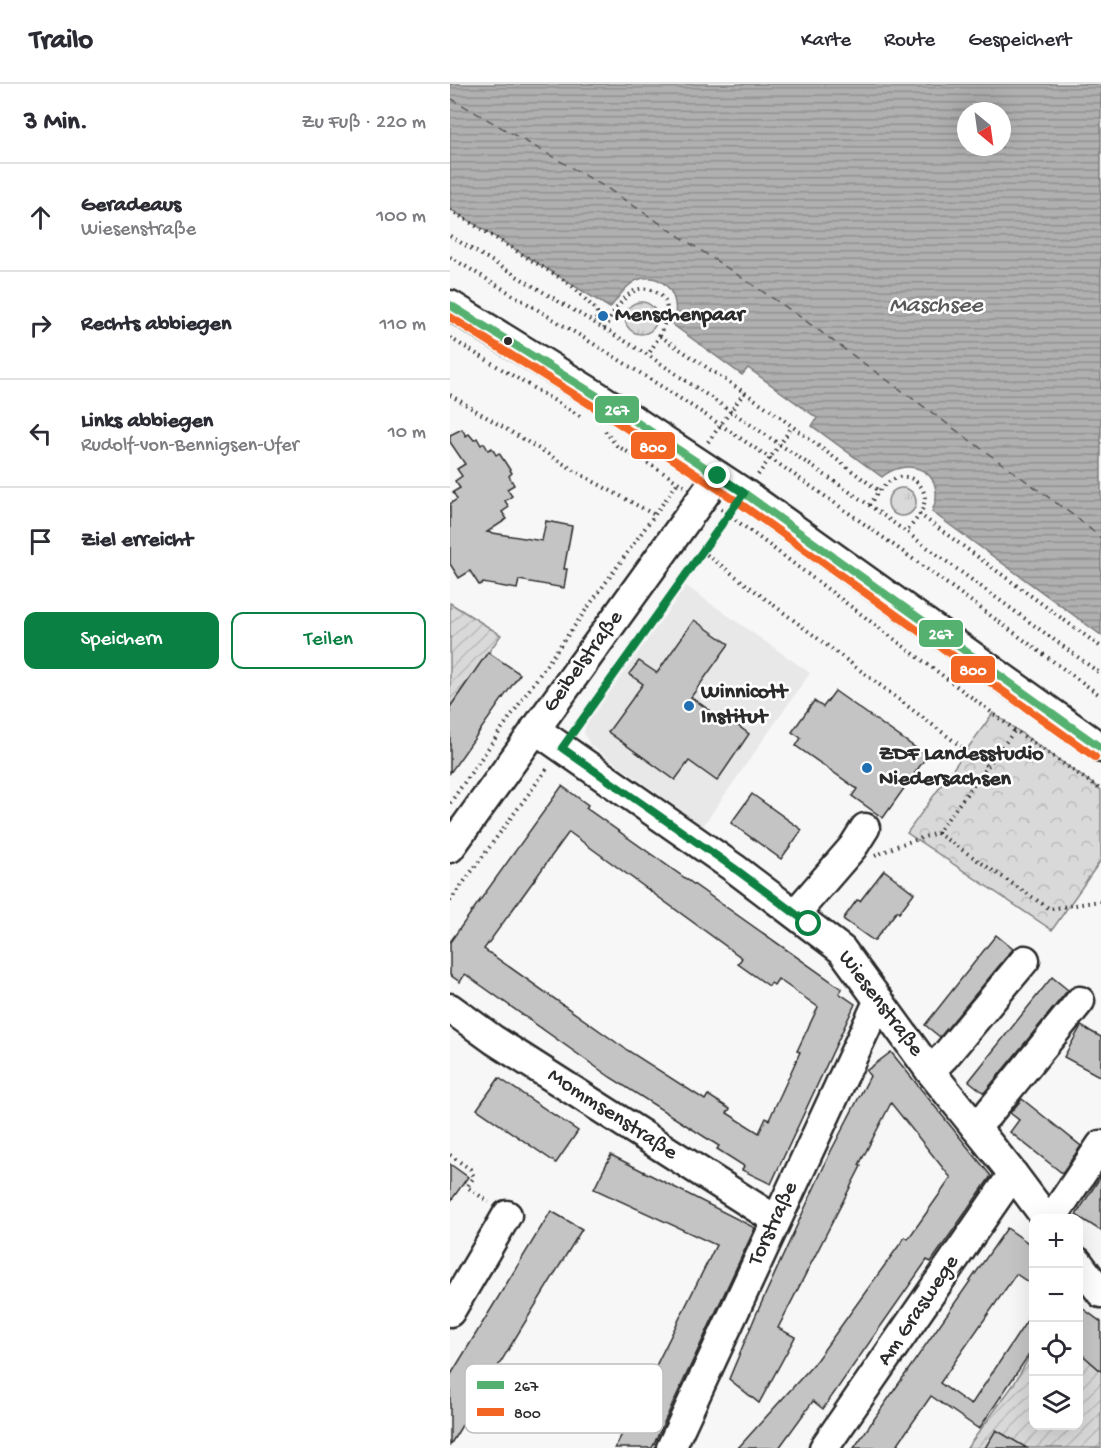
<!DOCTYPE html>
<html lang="de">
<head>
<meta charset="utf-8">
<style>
	body { margin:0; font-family:"Gochi Hand",sans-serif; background:#f7f7f7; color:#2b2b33 }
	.controls { position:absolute; right:18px; bottom:18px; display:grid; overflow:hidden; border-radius:12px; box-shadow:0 6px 24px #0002 }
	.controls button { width:54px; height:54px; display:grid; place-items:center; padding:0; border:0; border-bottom:2px solid #e1e1e2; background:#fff; color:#2b2b33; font:30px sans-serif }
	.compass { position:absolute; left:507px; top:18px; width:54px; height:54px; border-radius:50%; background:#fff; box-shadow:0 6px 24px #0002; rotate:151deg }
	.stop { position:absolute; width:18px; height:18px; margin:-14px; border:4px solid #0b8043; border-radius:50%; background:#fff }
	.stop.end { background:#0b8043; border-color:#fff; box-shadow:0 2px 6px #0008 }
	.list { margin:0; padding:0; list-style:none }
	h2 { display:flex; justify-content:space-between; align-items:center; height:78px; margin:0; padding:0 24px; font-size:26px }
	h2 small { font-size:20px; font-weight:400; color:#7c7c81 }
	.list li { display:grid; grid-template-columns:39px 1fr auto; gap:18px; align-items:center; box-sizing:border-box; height:108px; padding:0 24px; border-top:2px solid #e1e1e2 }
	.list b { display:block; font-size:22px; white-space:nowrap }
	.list p { margin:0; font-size:20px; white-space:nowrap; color:#7c7c81 }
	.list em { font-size:20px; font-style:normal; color:#7c7c81 }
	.actions { display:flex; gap:12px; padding:18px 24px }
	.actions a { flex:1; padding:14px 0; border:2px solid #0b8043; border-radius:12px; text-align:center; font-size:21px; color:#0b8043 }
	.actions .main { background:#0b8043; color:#fff }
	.icon { flex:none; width:33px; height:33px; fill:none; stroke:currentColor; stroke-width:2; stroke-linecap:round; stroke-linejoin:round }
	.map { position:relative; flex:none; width:651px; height:1364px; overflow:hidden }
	header { display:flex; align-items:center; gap:36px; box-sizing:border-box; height:84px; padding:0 30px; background:#fff; border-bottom:2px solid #e1e1e2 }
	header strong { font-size:28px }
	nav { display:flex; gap:33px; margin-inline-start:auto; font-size:21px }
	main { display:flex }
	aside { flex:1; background:#fff }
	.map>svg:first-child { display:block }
	.built { fill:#e8e8e8 }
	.grass { fill:url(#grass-tufts); stroke:#828282; stroke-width:1.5 }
	.park { fill:url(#park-crowns); stroke:#828282; stroke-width:1.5 }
	.garden { fill:url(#garden-furrows); stroke:#828282; stroke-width:1.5 }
	.water { fill:url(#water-rules); stroke:#7b7b7b; stroke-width:1.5; fill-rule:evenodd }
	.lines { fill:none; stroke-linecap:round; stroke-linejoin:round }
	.ferry { stroke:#5a5a5a; stroke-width:1.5; stroke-dasharray:8 6; stroke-linecap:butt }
	.building { fill:#c4c4c4; stroke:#2b2b2b; stroke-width:1.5; fill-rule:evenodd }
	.minor-casing { stroke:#2b2b2b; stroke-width:33 }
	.path { stroke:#2b2b2b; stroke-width:4; stroke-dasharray:1.5 4.5; stroke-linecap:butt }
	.minor { stroke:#fff; stroke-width:28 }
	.bus-1-casing { stroke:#fff; stroke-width:12 }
	.bus-2-casing { stroke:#fff; stroke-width:12 }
	.bus-1 { stroke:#54b16f; stroke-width:8 }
	.bus-2 { stroke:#f26522; stroke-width:8 }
	.route { stroke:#0b8043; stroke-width:8 }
	.poi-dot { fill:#1f6fb2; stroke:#fff; stroke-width:2 }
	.bus-dot { fill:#2b2b2b; stroke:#fff; stroke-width:2 }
	.labels { text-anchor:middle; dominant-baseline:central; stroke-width:5; stroke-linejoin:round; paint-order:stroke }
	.poi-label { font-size:22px; font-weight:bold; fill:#2b2b2b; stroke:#fff; text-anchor:start }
	.street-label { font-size:22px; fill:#2b2b2b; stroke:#fff }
	.water-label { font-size:24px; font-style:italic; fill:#5a5a5a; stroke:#fff }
	.key { fill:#fff; stroke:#bfbfbf; stroke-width:1.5 }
	.key-label { font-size:16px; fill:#2b2b2b }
	.line-badge { stroke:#fff; stroke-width:2 }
	.badge-label { font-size:16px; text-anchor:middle; font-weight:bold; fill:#fff }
</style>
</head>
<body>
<header>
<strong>Trailo</strong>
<nav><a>Karte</a><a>Route</a><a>Gespeichert</a></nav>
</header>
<main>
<aside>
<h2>3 Min.<small>Zu Fuß · 220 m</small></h2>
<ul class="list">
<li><svg class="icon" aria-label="ahead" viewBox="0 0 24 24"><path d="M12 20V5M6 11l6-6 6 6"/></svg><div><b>Geradeaus</b><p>Wiesenstraße</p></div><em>100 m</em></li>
<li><svg class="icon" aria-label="right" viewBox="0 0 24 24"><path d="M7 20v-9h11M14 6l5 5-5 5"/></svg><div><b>Rechts abbiegen</b></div><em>110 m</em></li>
<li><svg class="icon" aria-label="left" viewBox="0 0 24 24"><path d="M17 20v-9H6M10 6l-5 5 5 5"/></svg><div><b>Links abbiegen</b><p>Rudolf-von-Bennigsen-Ufer</p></div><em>10 m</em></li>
<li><svg class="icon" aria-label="arrive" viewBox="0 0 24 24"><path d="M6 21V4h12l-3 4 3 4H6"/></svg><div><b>Ziel erreicht</b></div></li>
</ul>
<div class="actions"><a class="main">Speichern</a><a>Teilen</a></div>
</aside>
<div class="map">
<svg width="651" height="1364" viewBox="0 0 651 1364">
	<defs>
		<pattern id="grass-tufts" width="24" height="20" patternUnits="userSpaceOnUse" patternTransform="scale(1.5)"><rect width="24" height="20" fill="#d9d9d9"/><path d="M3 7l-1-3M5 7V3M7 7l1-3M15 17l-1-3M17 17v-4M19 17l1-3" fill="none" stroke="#bababa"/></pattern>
		<pattern id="park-crowns" width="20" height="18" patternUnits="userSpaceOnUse" patternTransform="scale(1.5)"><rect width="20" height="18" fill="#d9d9d9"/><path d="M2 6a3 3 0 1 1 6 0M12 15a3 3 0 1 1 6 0" fill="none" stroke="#bababa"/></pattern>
		<pattern id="garden-furrows" width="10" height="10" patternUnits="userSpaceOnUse" patternTransform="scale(1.5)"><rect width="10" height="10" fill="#d9d9d9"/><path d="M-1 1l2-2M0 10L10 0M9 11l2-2" fill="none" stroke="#bababa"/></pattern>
		<pattern id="water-rules" width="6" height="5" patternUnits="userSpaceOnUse" patternTransform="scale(1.5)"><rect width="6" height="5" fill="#b0b0b0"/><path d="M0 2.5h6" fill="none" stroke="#8f8f8f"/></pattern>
	</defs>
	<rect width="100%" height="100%" fill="#f7f7f7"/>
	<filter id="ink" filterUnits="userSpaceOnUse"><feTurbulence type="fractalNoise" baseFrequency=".0167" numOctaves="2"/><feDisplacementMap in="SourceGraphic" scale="12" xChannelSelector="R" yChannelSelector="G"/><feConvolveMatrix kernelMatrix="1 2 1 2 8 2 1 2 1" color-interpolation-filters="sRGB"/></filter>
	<g filter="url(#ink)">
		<path class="built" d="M 236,502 L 360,589 L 253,742 L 140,661 L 134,650 L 136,641 Z"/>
		<g class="grass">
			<circle cx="191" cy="234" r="16"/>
			<circle cx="452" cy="418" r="14"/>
		</g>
		<path class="park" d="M 543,629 L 651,706 L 651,776 L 602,846 L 457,749 Z"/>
		<g class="garden">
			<path d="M 0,519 L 51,551 L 0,623 Z"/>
			<path d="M 583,1266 L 584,1342 L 628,1342 L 629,1267 L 651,1287 L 651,1364 L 517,1364 L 564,1300 Z"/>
		</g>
		<path class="water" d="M 0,0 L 651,0 L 651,551 L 482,428 C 483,424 486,418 486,414 C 489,383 454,374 432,393 L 362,342 L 367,334 L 298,284 L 292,291 L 222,240 C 233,219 217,187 190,195 C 177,199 168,214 160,224 L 0,125 ZM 516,27 L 552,27 L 552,63 L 516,63 Z"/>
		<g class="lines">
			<path class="ferry" d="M 0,14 L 157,104 L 342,227 L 627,434 L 651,454"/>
		</g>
		<g class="building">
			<path d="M 12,345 L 16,352 L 19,350 L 24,356 L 27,354 L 31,361 L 34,359 L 38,366 L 42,364 L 46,371 L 49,369 L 62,389 L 59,392 L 64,401 L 57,405 L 62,412 L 55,417 L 59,423 L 52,428 L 57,435 L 37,448 L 92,457 L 96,437 L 122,442 L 114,485 L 117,485 L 114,504 L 69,496 L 67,505 L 33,499 L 29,501 L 20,487 L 9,494 L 0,480 L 0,420 L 7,415 L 3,408 L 10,404 L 5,397 L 12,392 L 7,385 L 15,380 L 0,358 L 0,351 Z"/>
			<path d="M 244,536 L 279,560 L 241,613 L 269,633 L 272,630 L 299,650 L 267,697 L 239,677 L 225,696 L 158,648 L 193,600 L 179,590 L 189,577 L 207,589 Z"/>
			<path d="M 38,568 L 70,590 L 0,689 L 0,623 Z"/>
			<path d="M 385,607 L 477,672 L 433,734 L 402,712 L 407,705 L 346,662 L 351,654 L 342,648 L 364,617 L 373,623 Z"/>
			<path d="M 112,702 L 138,721 L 136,724 L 392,905 L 389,909 L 405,920 L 321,1100 L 292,1086 L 294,1082 L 267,1065 L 269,1062 L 160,993 L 15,890 L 10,898 L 0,891 L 0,858 ZM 119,748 L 292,874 L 288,880 L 319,902 L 321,899 L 324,901 L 328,895 L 368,923 L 347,967 L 350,968 L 336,999 L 319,1036 L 316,1034 L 309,1049 L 277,1029 L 280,1025 L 258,1011 L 255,1016 L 177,966 L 34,865 Z"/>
			<path d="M 302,710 L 352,746 L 331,775 L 281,739 Z"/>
			<path d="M 434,786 L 464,809 L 449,829 L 447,827 L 424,857 L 393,835 L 407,816 L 410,817 Z"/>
			<path d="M 546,851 L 563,865 L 490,953 L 475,941 Z"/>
			<path d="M 602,893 L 618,906 L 534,1009 L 519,997 Z"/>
			<path d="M 631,942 L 651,953 L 651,993 L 614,973 Z"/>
			<path d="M 441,968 L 541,1092 L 481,1178 L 477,1176 L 373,1325 L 363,1317 L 329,1364 L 288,1364 L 363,1281 L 455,1153 L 458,1155 L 501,1094 L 441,1019 L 409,1081 L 411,1082 L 328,1244 L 345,1253 L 309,1319 L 279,1295 L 305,1233 L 381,1067 L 420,992 L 416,987 Z"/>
			<path d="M 49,994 L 128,1047 L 106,1079 L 27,1025 Z"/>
			<path d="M 572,1015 L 631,1062 L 612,1089 L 560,1048 L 569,1036 L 560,1029 Z"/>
			<path d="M 161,1071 L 305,1144 L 202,1364 L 165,1364 L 266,1161 L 144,1105 Z"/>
			<path d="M 0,1080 L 18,1093 L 0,1118 Z"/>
			<path d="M 651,1092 L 651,1147 L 626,1131 Z"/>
			<path d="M 101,1127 L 132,1145 L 0,1361 L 0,1292 Z"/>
			<path d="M 557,1144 L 584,1163 L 584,1202 L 566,1190 L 490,1299 L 521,1321 L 584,1226 L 584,1263 L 529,1345 L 481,1312 L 445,1364 L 404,1364 Z"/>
			<path d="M 628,1221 L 651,1238 L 651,1287 L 628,1267 Z"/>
			<path d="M 546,1346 L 577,1364 L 535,1364 Z"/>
		</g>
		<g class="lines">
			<defs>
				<g id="minor">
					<path d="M 0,221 L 147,312 L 294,409 L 651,664"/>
					<path d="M 85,645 L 284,784 L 392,866 L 480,987 L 563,1090 L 596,1134"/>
					<path d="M 0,764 L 268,392"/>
					<path d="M 345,830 L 403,763 L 415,744"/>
					<path d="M 0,924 L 44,956 L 326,1136"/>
					<path d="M 480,987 L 495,972 L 575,876"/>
					<path d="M 525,1043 L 538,1030 L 630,917"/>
					<path d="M 602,1134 L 651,1061"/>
					<path d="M 628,1178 L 651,1209"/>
					<path d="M 0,1228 L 57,1131"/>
					<path d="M 221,1364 L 429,916"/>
					<path d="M 374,1364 L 563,1090"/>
				</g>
			</defs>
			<use href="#minor" class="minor-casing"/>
			<g class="path">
				<path d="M 0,126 L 120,200 L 147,227 L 146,240"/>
				<path d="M 0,152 L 198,271 L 419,421 L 651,590"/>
				<path d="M 0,173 C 100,233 200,293 296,358 C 417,439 533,527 651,612"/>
				<path d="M 154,245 C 162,232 170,215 184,207 C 189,204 196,204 202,206 C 232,218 209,253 198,271"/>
				<path d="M 210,252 L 319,325 L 429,407"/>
				<path d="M 0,254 L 130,332"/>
				<path d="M 0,311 L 137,394 L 205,431"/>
				<path d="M 155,347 L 167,362 L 206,384 L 234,402"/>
				<path d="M 258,358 L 294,309"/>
				<path d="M 308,391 L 342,343"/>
				<path d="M 419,421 C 426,411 433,399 446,394 C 461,388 479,404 474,420 C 472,430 462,440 456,449"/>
				<path d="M 271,425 L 565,646 L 651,706"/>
				<path d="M 469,430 L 651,563"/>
				<path d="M 252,467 L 537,682"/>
				<path d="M 124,647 L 278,430"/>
				<path d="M 0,719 L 102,573 L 229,397"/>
				<path d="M 487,749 L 600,825 L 650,817"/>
				<path d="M 425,772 L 449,761 L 487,749 L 565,646"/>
				<path d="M 0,817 L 99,682"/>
				<path d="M 0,1071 L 20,1085 L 24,1093 L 17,1103 L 39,1118"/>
			</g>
			<use href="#minor" class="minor"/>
			<defs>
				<path id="bus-1" d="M 0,221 L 147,312 L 294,409 L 651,664"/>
				<path id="bus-2" d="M 0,233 L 141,321 L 288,418 L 645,673"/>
			</defs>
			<use href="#bus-1" class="bus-1-casing"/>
			<use href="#bus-2" class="bus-2-casing"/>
			<use href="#bus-1" class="bus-1"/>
			<use href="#bus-2" class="bus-2"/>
		</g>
	</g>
	<g class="lines" filter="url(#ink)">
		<path class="route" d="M 268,392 L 294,409 L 112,664 L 284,784 L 359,840"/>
	</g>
	<g class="poi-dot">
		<circle cx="153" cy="232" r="6"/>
		<circle cx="239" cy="622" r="6"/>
		<circle cx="417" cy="684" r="6"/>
	</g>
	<circle class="bus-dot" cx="58" cy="257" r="5"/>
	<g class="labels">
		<g class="poi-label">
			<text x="165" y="232">Menschenpaar</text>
			<text x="251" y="609">Winnicott<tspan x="251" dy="25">Institut</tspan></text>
			<text x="429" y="671">ZDF Landesstudio<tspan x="429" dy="25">Niedersachsen</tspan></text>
		</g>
		<g class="street-label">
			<text transform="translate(134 578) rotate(-54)">Geibelstraße</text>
			<text transform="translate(430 920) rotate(53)">Wiesenstraße</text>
			<text transform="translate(162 1031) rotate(33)">Mommsenstraße</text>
			<text transform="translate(324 1140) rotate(-65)">Torstraße</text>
			<text transform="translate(469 1227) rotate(-56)">Am Graswege</text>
		</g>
		<g class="water-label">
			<text x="486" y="222">Maschsee</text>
		</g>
	</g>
	<rect x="15" y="1280" width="198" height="69" rx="9" class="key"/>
	<rect x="27" y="1297" width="27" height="8" fill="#54b16f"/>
	<rect x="27" y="1324" width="27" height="8" fill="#f26522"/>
	<g class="key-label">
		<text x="64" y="1307">267</text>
		<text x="64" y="1334">800</text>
	</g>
	<g class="line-badge">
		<rect x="144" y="311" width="46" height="29" rx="6" fill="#54b16f"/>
		<rect x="180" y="347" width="46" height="29" rx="6" fill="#f26522"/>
		<rect x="468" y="535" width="46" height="29" rx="6" fill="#54b16f"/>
		<rect x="500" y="571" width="46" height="29" rx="6" fill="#f26522"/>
	</g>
	<g class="badge-label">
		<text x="167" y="331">267</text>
		<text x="203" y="368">800</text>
		<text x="491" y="555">267</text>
		<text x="523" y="591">800</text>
	</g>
</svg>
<div class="controls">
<button>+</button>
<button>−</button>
<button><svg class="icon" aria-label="locate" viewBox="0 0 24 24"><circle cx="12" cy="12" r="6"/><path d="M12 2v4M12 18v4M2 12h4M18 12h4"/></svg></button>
<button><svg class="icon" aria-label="layers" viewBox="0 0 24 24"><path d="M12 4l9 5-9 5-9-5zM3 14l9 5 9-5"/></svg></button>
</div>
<svg class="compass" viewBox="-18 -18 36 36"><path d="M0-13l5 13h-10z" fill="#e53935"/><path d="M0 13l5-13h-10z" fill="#7c7c81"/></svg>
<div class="stop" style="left:359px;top:840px"></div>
<div class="stop end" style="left:268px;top:392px"></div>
</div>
</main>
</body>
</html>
